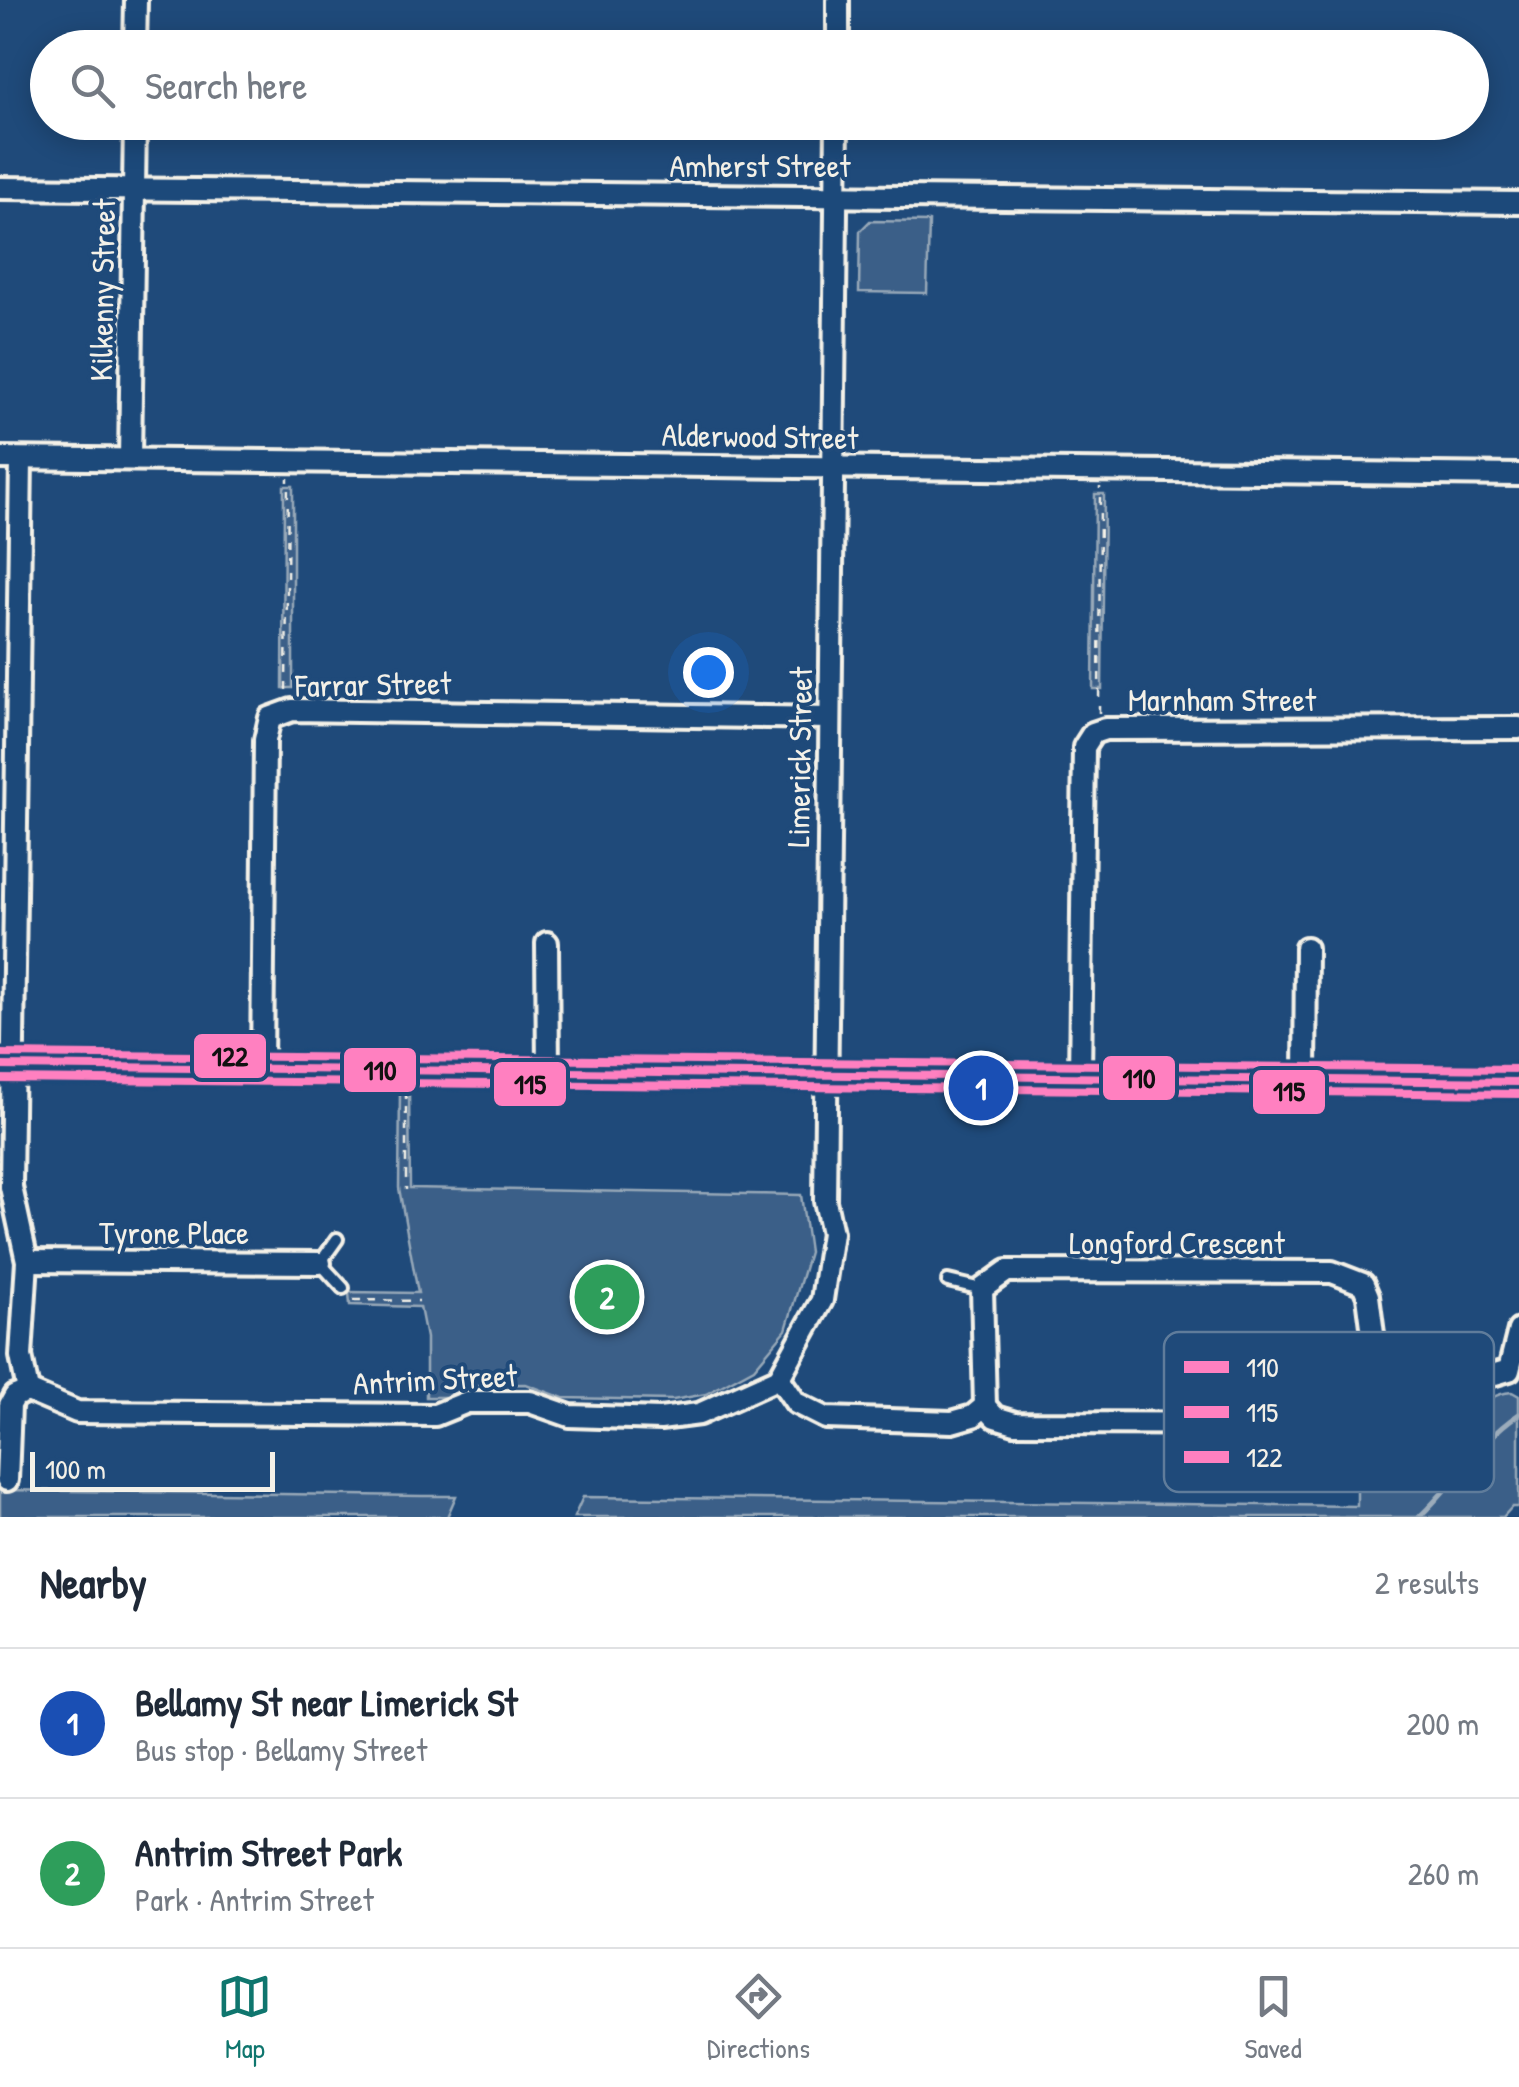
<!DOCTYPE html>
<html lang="en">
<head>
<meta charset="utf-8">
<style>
	body { margin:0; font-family:"Patrick Hand",sans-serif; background:#f2f2f3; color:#1f2937 }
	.scale { position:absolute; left:30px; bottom:25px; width:245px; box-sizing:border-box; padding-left:10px; border:5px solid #f4f1e8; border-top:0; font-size:28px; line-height:35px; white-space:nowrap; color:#f4f1e8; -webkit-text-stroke:8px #1f4a7a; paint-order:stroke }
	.you { position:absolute; left:708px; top:672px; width:35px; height:35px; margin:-25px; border:8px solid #fff; border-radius:50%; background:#1a73e8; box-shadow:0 0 0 15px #1a73e833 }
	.badge { display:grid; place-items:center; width:65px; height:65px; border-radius:50%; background:#0f766e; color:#fff; font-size:32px; font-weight:700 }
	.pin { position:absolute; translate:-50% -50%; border:5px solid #fff; box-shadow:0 2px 10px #0006 }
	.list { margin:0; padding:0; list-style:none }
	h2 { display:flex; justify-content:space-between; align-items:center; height:130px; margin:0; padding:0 40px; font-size:42px }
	h2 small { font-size:32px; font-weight:400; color:#747a83 }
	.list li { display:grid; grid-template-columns:65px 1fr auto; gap:30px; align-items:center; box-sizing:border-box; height:150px; padding:0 40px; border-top:2px solid #e0e1e3 }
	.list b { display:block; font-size:38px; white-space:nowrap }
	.list p { margin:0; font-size:32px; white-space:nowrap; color:#747a83 }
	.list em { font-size:32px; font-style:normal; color:#747a83 }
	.icon { flex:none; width:55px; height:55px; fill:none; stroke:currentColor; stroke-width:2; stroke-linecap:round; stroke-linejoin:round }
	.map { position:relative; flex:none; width:1519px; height:1517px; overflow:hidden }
	.search { position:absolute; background:#fff; box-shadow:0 5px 25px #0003; left:30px; right:30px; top:30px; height:110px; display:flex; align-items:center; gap:25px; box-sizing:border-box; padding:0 35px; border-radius:55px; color:#747a83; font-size:38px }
	.sheet { height:430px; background:#fff }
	nav { display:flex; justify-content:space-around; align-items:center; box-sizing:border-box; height:140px; border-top:2px solid #e0e1e3; background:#fff; font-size:28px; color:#747a83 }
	nav a { display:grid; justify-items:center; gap:5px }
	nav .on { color:#0f766e }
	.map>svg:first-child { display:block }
	.green { fill:#3a5f88; stroke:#97a8b8; stroke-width:2.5 }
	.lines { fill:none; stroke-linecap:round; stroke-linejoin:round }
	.stream { stroke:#9cacbb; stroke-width:5 }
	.service-casing { stroke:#f4f1e8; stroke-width:18 }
	.minor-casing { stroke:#f4f1e8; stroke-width:28 }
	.tertiary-casing { stroke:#f4f1e8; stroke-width:30 }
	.path { stroke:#f4f1e8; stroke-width:2.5; stroke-dasharray:8 8; stroke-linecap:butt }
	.service { stroke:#1f4a7a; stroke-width:10 }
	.minor { stroke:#1f4a7a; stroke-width:20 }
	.tertiary { stroke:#1f4a7a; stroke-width:22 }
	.bus-1-casing { stroke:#1f4a7a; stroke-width:15 }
	.bus-2-casing { stroke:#1f4a7a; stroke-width:15 }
	.bus-3-casing { stroke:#1f4a7a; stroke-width:15 }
	.bus-1 { stroke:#ff80c0; stroke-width:8 }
	.bus-2 { stroke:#ff80c0; stroke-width:8 }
	.bus-3 { stroke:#ff80c0; stroke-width:8 }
	.labels { text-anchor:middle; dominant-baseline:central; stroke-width:8; stroke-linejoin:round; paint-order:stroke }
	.street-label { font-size:32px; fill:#f4f1e8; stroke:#1f4a7a }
	.key { fill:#1f4a7a; stroke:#5f7c9b; stroke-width:2.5 }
	.key-label { font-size:28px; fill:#f4f1e8 }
	.line-badge { stroke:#1f4a7a; stroke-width:4 }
	.pale-badge-label { font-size:28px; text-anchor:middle; font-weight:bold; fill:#111 }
</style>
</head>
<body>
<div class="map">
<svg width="1519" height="1517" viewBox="0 0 1519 1517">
	<rect width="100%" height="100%" fill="#1f4a7a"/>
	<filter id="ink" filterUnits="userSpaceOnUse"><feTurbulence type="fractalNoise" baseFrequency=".01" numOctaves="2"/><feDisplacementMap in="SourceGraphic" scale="20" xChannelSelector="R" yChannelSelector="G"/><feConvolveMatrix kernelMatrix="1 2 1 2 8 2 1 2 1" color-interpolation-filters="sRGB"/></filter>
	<g filter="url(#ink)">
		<g class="green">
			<path d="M 870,221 L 929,222 L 927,293 L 859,292 L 860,231 Z"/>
			<path d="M 284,486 L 293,486 L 293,688 L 283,688 Z"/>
			<path d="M 1095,494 L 1104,494 L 1102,689 L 1093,689 Z"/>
			<path d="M 400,1089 L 409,1089 L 410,1188 L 801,1195 L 809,1252 L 786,1330 L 754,1368 L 706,1394 L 673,1400 L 563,1398 L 526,1384 L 466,1385 L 451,1397 L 426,1397 L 426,1338 L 420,1307 L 350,1305 L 349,1292 L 418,1293 L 399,1188 Z"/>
			<path d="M 1512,1392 L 1519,1396 L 1519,1507 L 1512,1507 L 1503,1517 L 574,1517 L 583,1497 L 1357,1506 L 1357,1447 C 1389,1446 1423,1446 1452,1429 C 1476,1416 1483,1394 1512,1392 Z"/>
			<path d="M 0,1490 L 422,1496 L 456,1496 L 447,1517 L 0,1517 Z"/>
		</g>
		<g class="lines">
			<path class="stream" d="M 1419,1517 C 1456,1483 1477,1442 1519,1414"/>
			<defs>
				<g id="service">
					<path d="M 337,1239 L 320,1263 L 343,1288"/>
					<path d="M 948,1281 L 982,1289"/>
				</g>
				<g id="minor">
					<path d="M 135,48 L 136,0"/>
					<path d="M 838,48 L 838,0"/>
					<path d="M 0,188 L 1519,203"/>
					<path d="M 0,458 L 1519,475"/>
					<path d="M 21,459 L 11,1187 L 27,1261 L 21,1356 L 28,1391"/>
					<path d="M 130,459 L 135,122"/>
					<path d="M 547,943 L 548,1072"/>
					<path d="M 262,1069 L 265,740 L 270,718 L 292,710 L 829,718"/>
					<path d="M 1080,1077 L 1084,747 L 1093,733 L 1105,729 L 1519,728"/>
					<path d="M 1305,1081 L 1306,948"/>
					<path d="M 27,1261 L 320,1263"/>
					<path d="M 779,1378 L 822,1300 L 832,1233 L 825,1201 L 837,122"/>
					<path d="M 779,1378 L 796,1403 L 826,1418 L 952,1422 L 973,1416 L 985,1406 L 995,1417 L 1015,1423 L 1345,1424 L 1369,1419 L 1383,1410 L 1412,1420 L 1452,1404 L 1485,1377 L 1509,1370 L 1519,1330"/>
					<path d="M 28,1391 L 77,1412 L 435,1415 L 467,1402 L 530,1402 L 570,1416 L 660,1419 L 699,1414 L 779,1378"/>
					<path d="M 985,1406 L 982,1289 L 1007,1271 L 1332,1272 L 1363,1284 L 1368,1296 L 1383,1410"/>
					<path d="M 7,1480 L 10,1405 L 15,1396 L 28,1391"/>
				</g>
				<path id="tertiary" d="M 0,1066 L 1519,1082"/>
			</defs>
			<use href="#service" class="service-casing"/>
			<use href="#minor" class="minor-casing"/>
			<use href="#tertiary" class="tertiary-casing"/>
			<g class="path">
				<path d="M 286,690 L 288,478"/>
				<path d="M 1099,713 L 1100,487"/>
				<path d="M 406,1091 L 406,1190"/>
				<path d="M 353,1300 L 419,1301"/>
			</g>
			<use href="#service" class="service"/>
			<use href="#minor" class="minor"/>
			<use href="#tertiary" class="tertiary"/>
			<defs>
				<path id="bus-1" d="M 0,1066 L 1519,1082"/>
				<path id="bus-2" d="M 0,1079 L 1519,1094"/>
				<path id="bus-3" d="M 0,1054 L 1519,1069"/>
			</defs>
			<use href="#bus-1" class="bus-1-casing"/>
			<use href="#bus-2" class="bus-2-casing"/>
			<use href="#bus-3" class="bus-3-casing"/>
			<use href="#bus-1" class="bus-1"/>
			<use href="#bus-2" class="bus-2"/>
			<use href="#bus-3" class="bus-3"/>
		</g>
	</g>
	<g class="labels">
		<g class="street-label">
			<text x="760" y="165">Amherst Street</text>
			<text transform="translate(102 290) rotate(-89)">Kilkenny Street</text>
			<text transform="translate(760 436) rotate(1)">Alderwood Street</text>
			<text transform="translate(373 684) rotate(-1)">Farrar Street</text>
			<text x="1222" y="699">Marnham Street</text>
			<text transform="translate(799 757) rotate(-89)">Limerick Street</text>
			<text x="174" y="1232">Tyrone Place</text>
			<text x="1177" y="1242">Longford Crescent</text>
			<text transform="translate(435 1379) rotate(-3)">Antrim Street</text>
		</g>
	</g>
	<rect x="1164" y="1332" width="330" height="160" rx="15" class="key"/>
	<rect x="1184" y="1361" width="45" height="12" fill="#ff80c0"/>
	<rect x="1184" y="1406" width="45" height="12" fill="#ff80c0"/>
	<rect x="1184" y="1451" width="45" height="12" fill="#ff80c0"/>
	<g class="key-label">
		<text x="1246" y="1377">110</text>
		<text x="1246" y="1422">115</text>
		<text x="1246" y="1467">122</text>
	</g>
	<g class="line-badge">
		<rect x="192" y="1032" width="76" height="48" rx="10" fill="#ff80c0"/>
		<rect x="342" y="1046" width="76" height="48" rx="10" fill="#ff80c0"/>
		<rect x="1101" y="1054" width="76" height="48" rx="10" fill="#ff80c0"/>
		<rect x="492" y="1060" width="76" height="48" rx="10" fill="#ff80c0"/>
		<rect x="1251" y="1068" width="76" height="48" rx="10" fill="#ff80c0"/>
	</g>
	<g class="pale-badge-label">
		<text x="230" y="1066">122</text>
		<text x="380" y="1080">110</text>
		<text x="1139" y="1088">110</text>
		<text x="530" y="1094">115</text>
		<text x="1289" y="1101">115</text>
	</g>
</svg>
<div class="scale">100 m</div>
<div class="you"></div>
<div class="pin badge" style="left:981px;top:1088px;background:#1a4fb4">1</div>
<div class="pin badge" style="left:607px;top:1297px;background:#2e9e5b">2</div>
<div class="search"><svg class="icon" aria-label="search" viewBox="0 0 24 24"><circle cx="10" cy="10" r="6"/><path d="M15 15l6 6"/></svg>Search here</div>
</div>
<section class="sheet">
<h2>Nearby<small>2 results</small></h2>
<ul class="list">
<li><span class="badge" style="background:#1a4fb4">1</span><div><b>Bellamy St near Limerick St</b><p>Bus stop · Bellamy Street</p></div><em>200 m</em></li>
<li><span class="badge" style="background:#2e9e5b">2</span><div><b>Antrim Street Park</b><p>Park · Antrim Street</p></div><em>260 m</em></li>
</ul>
</section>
<nav>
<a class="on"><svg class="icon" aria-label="map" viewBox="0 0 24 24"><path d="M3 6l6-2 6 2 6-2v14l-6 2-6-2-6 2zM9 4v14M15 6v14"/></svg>Map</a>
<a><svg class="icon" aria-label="directions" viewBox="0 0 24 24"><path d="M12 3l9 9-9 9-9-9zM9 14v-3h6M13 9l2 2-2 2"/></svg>Directions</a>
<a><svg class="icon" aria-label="saved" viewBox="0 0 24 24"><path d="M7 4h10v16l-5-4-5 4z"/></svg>Saved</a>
</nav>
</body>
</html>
